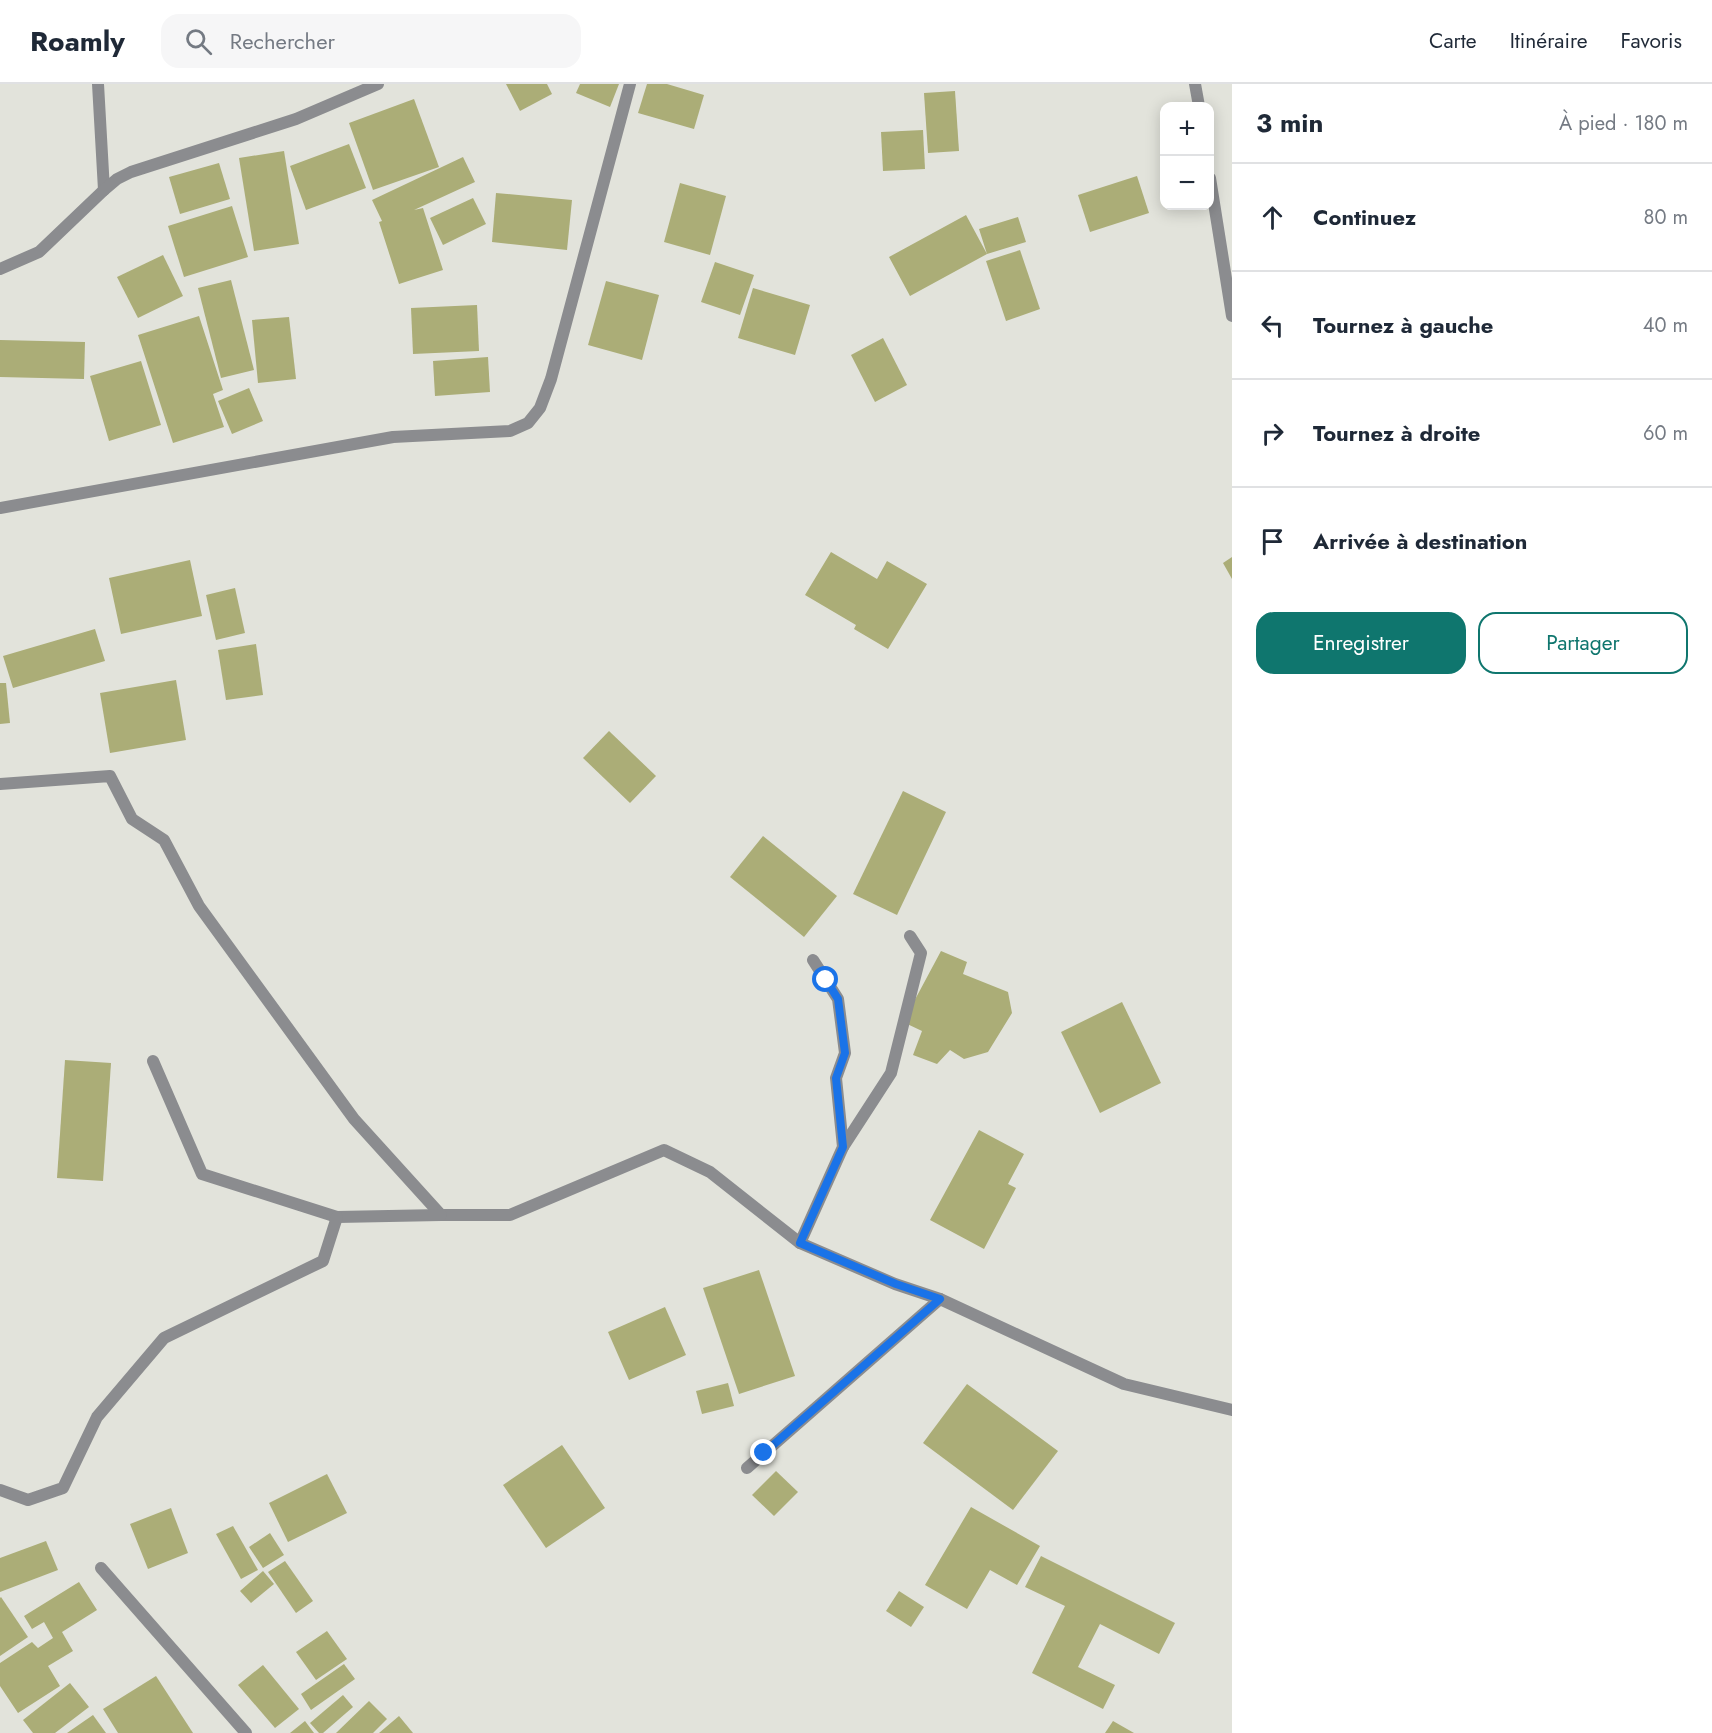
<!DOCTYPE html>
<html lang="fr">
<head>
<meta charset="utf-8">
<style>
	body { margin:0; font-family:Jost,sans-serif; background:#f6f6f7; color:#1f2937 }
	.controls { position:absolute; right:18px; top:18px; display:grid; overflow:hidden; border-radius:12px; box-shadow:0 3px 15px #0003 }
	.controls button { width:54px; height:54px; display:grid; place-items:center; padding:0; border:0; border-bottom:2px solid #e0e1e3; background:#fff; color:#1f2937; font:30px sans-serif }
	.stop { position:absolute; width:18px; height:18px; margin:-14px; border:4px solid #1a73e8; border-radius:50%; background:#fff }
	.stop.end { background:#1a73e8; border-color:#fff; box-shadow:0 2px 6px #0008 }
	.list { margin:0; padding:0; list-style:none }
	h2 { display:flex; justify-content:space-between; align-items:center; height:78px; margin:0; padding:0 24px; font-size:26px }
	h2 small { font-size:20px; font-weight:400; color:#747a83 }
	.list li { display:grid; grid-template-columns:39px 1fr auto; gap:18px; align-items:center; box-sizing:border-box; height:108px; padding:0 24px; border-top:2px solid #e0e1e3 }
	.list b { display:block; font-size:22px; white-space:nowrap }
	.list em { font-size:20px; font-style:normal; color:#747a83 }
	.actions { display:flex; gap:12px; padding:18px 24px }
	.actions a { flex:1; padding:14px 0; border:2px solid #0f766e; border-radius:18px; text-align:center; font-size:21px; color:#0f766e }
	.actions .main { background:#0f766e; color:#fff }
	.icon { flex:none; width:33px; height:33px; fill:none; stroke:currentColor; stroke-width:2; stroke-linecap:round; stroke-linejoin:round }
	.map { position:relative; flex:none; width:1232px; height:1649px; overflow:hidden }
	header { display:flex; align-items:center; gap:36px; box-sizing:border-box; height:84px; padding:0 30px; background:#fff; border-bottom:2px solid #e0e1e3 }
	header strong { font-size:28px }
	nav { display:flex; gap:33px; margin-inline-start:auto; font-size:21px }
	.search { width:420px; height:54px; background:#f6f6f7; display:flex; align-items:center; gap:15px; box-sizing:border-box; padding:0 21px; border-radius:18px; color:#747a83; font-size:22px }
	main { display:flex }
	aside { flex:1; background:#fff }
	.map>svg:first-child { display:block }
	.building { fill:#abad77 }
	.lines { fill:none; stroke-linecap:round; stroke-linejoin:round }
	.service { stroke:#8b8c8f; stroke-width:12 }
	.minor { stroke:#8b8c8f; stroke-width:12 }
	.route { stroke:#1a73e8; stroke-width:8 }
</style>
</head>
<body>
<header>
<strong>Roamly</strong>
<div class="search"><svg class="icon" aria-label="search" viewBox="0 0 24 24"><circle cx="10" cy="10" r="6"/><path d="M15 15l6 6"/></svg>Rechercher</div>
<nav><a>Carte</a><a>Itinéraire</a><a>Favoris</a></nav>
</header>
<main>
<div class="map">
<svg width="1232" height="1649" viewBox="0 0 1232 1649">
	<rect width="100%" height="100%" fill="#e2e3db"/>
	<g class="building">
		<path d="M 506,0 L 547,0 L 552,10 L 520,27 Z"/>
		<path d="M 580,0 L 619,0 L 610,23 L 576,9 Z"/>
		<path d="M 647,0 L 667,0 L 704,11 L 694,45 L 638,29 Z"/>
		<path d="M 955,7 L 959,67 L 928,69 L 924,9 Z"/>
		<path d="M 414,15 L 439,83 L 373,106 L 349,39 Z"/>
		<path d="M 923,46 L 925,85 L 883,87 L 881,48 Z"/>
		<path d="M 349,60 L 366,104 L 306,126 L 290,82 Z"/>
		<path d="M 284,67 L 299,160 L 254,167 L 239,74 Z"/>
		<path d="M 463,73 L 475,98 L 414,126 L 423,124 L 443,186 L 399,200 L 379,138 L 382,137 L 372,116 Z"/>
		<path d="M 219,79 L 230,115 L 180,130 L 169,93 Z"/>
		<path d="M 1137,92 L 1149,129 L 1090,148 L 1078,111 Z"/>
		<path d="M 680,99 L 726,112 L 710,171 L 664,158 Z"/>
		<path d="M 496,109 L 572,116 L 567,166 L 492,158 Z"/>
		<path d="M 473,114 L 486,140 L 443,161 L 430,134 Z"/>
		<path d="M 232,122 L 248,173 L 184,193 L 168,142 Z"/>
		<path d="M 966,131 L 987,170 L 979,145 L 1018,133 L 1026,158 L 987,170 L 910,212 L 889,173 Z"/>
		<path d="M 1020,166 L 1040,225 L 1006,237 L 986,177 Z"/>
		<path d="M 163,171 L 183,212 L 138,234 L 117,193 Z"/>
		<path d="M 715,178 L 754,191 L 740,231 L 701,218 Z"/>
		<path d="M 231,196 L 254,286 L 221,294 L 198,204 Z"/>
		<path d="M 606,197 L 659,211 L 642,276 L 588,261 Z"/>
		<path d="M 753,204 L 810,221 L 795,271 L 738,254 Z"/>
		<path d="M 477,221 L 479,267 L 413,270 L 411,224 Z"/>
		<path d="M 199,232 L 223,306 L 213,310 L 224,343 L 173,359 L 138,251 Z"/>
		<path d="M 289,233 L 296,295 L 258,299 L 252,236 Z"/>
		<path d="M 883,254 L 907,301 L 875,318 L 851,271 Z"/>
		<path d="M 0,256 L 85,258 L 84,295 L 0,293 Z"/>
		<path d="M 488,273 L 490,308 L 435,312 L 433,277 Z"/>
		<path d="M 141,277 L 161,341 L 109,357 L 90,292 Z"/>
		<path d="M 249,304 L 263,337 L 232,350 L 218,317 Z"/>
		<path d="M 831,468 L 877,495 L 887,477 L 927,500 L 888,565 L 854,545 L 856,541 L 805,511 Z"/>
		<path d="M 1232,473 L 1232,495 L 1223,479 Z"/>
		<path d="M 190,476 L 202,532 L 121,550 L 109,494 Z"/>
		<path d="M 235,504 L 245,549 L 216,556 L 206,511 Z"/>
		<path d="M 95,545 L 105,577 L 13,604 L 3,572 Z"/>
		<path d="M 256,560 L 263,611 L 226,616 L 218,566 Z"/>
		<path d="M 176,596 L 186,656 L 110,669 L 100,609 Z"/>
		<path d="M 0,599 L 6,599 L 10,639 L 0,640 Z"/>
		<path d="M 609,647 L 656,692 L 630,719 L 583,674 Z"/>
		<path d="M 903,707 L 946,728 L 897,831 L 853,810 Z"/>
		<path d="M 763,752 L 837,812 L 804,853 L 730,793 Z"/>
		<path d="M 941,867 L 967,878 L 963,890 L 1008,908 L 1012,929 L 988,968 L 964,975 L 950,966 L 937,980 L 913,971 L 922,947 L 903,938 Z"/>
		<path d="M 1122,918 L 1161,999 L 1100,1029 L 1061,948 Z"/>
		<path d="M 65,976 L 111,979 L 103,1097 L 57,1094 Z"/>
		<path d="M 979,1046 L 1024,1070 L 1008,1100 L 1016,1104 L 984,1165 L 930,1136 Z"/>
		<path d="M 759,1186 L 795,1292 L 739,1310 L 703,1204 Z"/>
		<path d="M 665,1223 L 686,1271 L 629,1296 L 608,1248 Z"/>
		<path d="M 728,1299 L 734,1322 L 702,1330 L 696,1307 Z"/>
		<path d="M 967,1300 L 1058,1367 L 1013,1426 L 923,1359 Z"/>
		<path d="M 562,1361 L 605,1424 L 546,1464 L 503,1401 Z"/>
		<path d="M 776,1387 L 798,1408 L 774,1432 L 752,1411 Z"/>
		<path d="M 327,1390 L 347,1429 L 288,1458 L 269,1419 Z"/>
		<path d="M 971,1423 L 1040,1462 L 1017,1501 L 990,1486 L 967,1525 L 925,1501 Z"/>
		<path d="M 171,1424 L 188,1469 L 148,1485 L 130,1440 Z"/>
		<path d="M 233,1442 L 258,1486 L 241,1495 L 216,1450 Z"/>
		<path d="M 270,1449 L 284,1471 L 263,1484 L 249,1463 Z"/>
		<path d="M 46,1457 L 58,1486 L 0,1508 L 0,1474 Z"/>
		<path d="M 1041,1472 L 1175,1539 L 1159,1570 L 1100,1540 L 1078,1583 L 1115,1601 L 1103,1625 L 1032,1589 L 1065,1522 L 1025,1503 Z"/>
		<path d="M 285,1477 L 313,1517 L 296,1529 L 268,1488 Z"/>
		<path d="M 263,1487 L 274,1500 L 251,1519 L 240,1507 Z"/>
		<path d="M 79,1498 L 97,1526 L 62,1548 L 73,1567 L 48,1582 L 60,1602 L 18,1629 L 0,1602 L 0,1579 L 32,1558 L 38,1564 L 53,1554 L 44,1538 L 32,1545 L 24,1532 Z"/>
		<path d="M 899,1507 L 924,1523 L 911,1543 L 886,1527 Z"/>
		<path d="M 1,1513 L 28,1553 L 0,1572 L 0,1514 Z"/>
		<path d="M 327,1547 L 347,1575 L 316,1596 L 296,1568 Z"/>
		<path d="M 344,1580 L 355,1595 L 311,1626 L 301,1610 Z"/>
		<path d="M 263,1581 L 299,1625 L 275,1644 L 238,1601 Z"/>
		<path d="M 156,1592 L 193,1649 L 118,1649 L 103,1625 Z"/>
		<path d="M 70,1599 L 89,1623 L 55,1649 L 33,1649 L 23,1636 Z"/>
		<path d="M 343,1611 L 353,1623 L 323,1649 L 319,1649 L 310,1639 Z"/>
		<path d="M 369,1617 L 387,1635 L 373,1649 L 336,1649 Z"/>
		<path d="M 93,1631 L 106,1649 L 67,1649 Z"/>
		<path d="M 399,1632 L 413,1649 L 379,1649 Z"/>
		<path d="M 305,1637 L 314,1649 L 290,1649 Z"/>
		<path d="M 1113,1637 L 1134,1649 L 1105,1649 Z"/>
	</g>
	<g class="lines">
		<path class="service" d="M 747,1384 L 940,1215"/>
		<g class="minor">
			<path d="M 98,0 L 104,106"/>
			<path d="M 1195,0 L 1199,22"/>
			<path d="M 1210,94 L 1232,232"/>
			<path d="M 0,185 L 39,168 L 104,106 L 117,95 L 131,88 L 296,35 L 378,0"/>
			<path d="M 0,424 L 393,353 L 510,347 L 528,339 L 540,324 L 551,295 L 630,0"/>
			<path d="M 0,700 L 110,692 L 132,735 L 164,756 L 199,822 L 354,1035 L 441,1131 L 510,1131 L 664,1066 L 710,1088 L 800,1159 L 895,1200 L 940,1215 L 1124,1300 L 1232,1326"/>
			<path d="M 153,977 L 202,1090 L 337,1133 L 441,1131"/>
			<path d="M 843,1063 L 891,989 L 921,869 L 910,852"/>
			<path d="M 800,1159 L 843,1063 L 836,994 L 845,969 L 838,915 L 813,876"/>
			<path d="M 0,1406 L 28,1416 L 63,1404 L 97,1333 L 164,1254 L 323,1177 L 337,1133"/>
			<path d="M 101,1484 L 246,1649"/>
		</g>
	</g>
	<g class="lines">
		<path class="route" d="M 764,1369 L 940,1215 L 896,1200 L 800,1159 L 843,1063 L 836,994 L 845,969 L 838,915 L 826,896"/>
	</g>
</svg>
<div class="controls">
<button>+</button>
<button>−</button>
</div>
<div class="stop" style="left:826px;top:896px"></div>
<div class="stop end" style="left:764px;top:1369px"></div>
</div>
<aside>
<h2>3 min<small>À pied · 180 m</small></h2>
<ul class="list">
<li><svg class="icon" aria-label="ahead" viewBox="0 0 24 24"><path d="M12 20V5M6 11l6-6 6 6"/></svg><div><b>Continuez</b></div><em>80 m</em></li>
<li><svg class="icon" aria-label="left" viewBox="0 0 24 24"><path d="M17 20v-9H6M10 6l-5 5 5 5"/></svg><div><b>Tournez à gauche</b></div><em>40 m</em></li>
<li><svg class="icon" aria-label="right" viewBox="0 0 24 24"><path d="M7 20v-9h11M14 6l5 5-5 5"/></svg><div><b>Tournez à droite</b></div><em>60 m</em></li>
<li><svg class="icon" aria-label="arrive" viewBox="0 0 24 24"><path d="M6 21V4h12l-3 4 3 4H6"/></svg><div><b>Arrivée à destination</b></div></li>
</ul>
<div class="actions"><a class="main">Enregistrer</a><a>Partager</a></div>
</aside>
</main>
</body>
</html>
